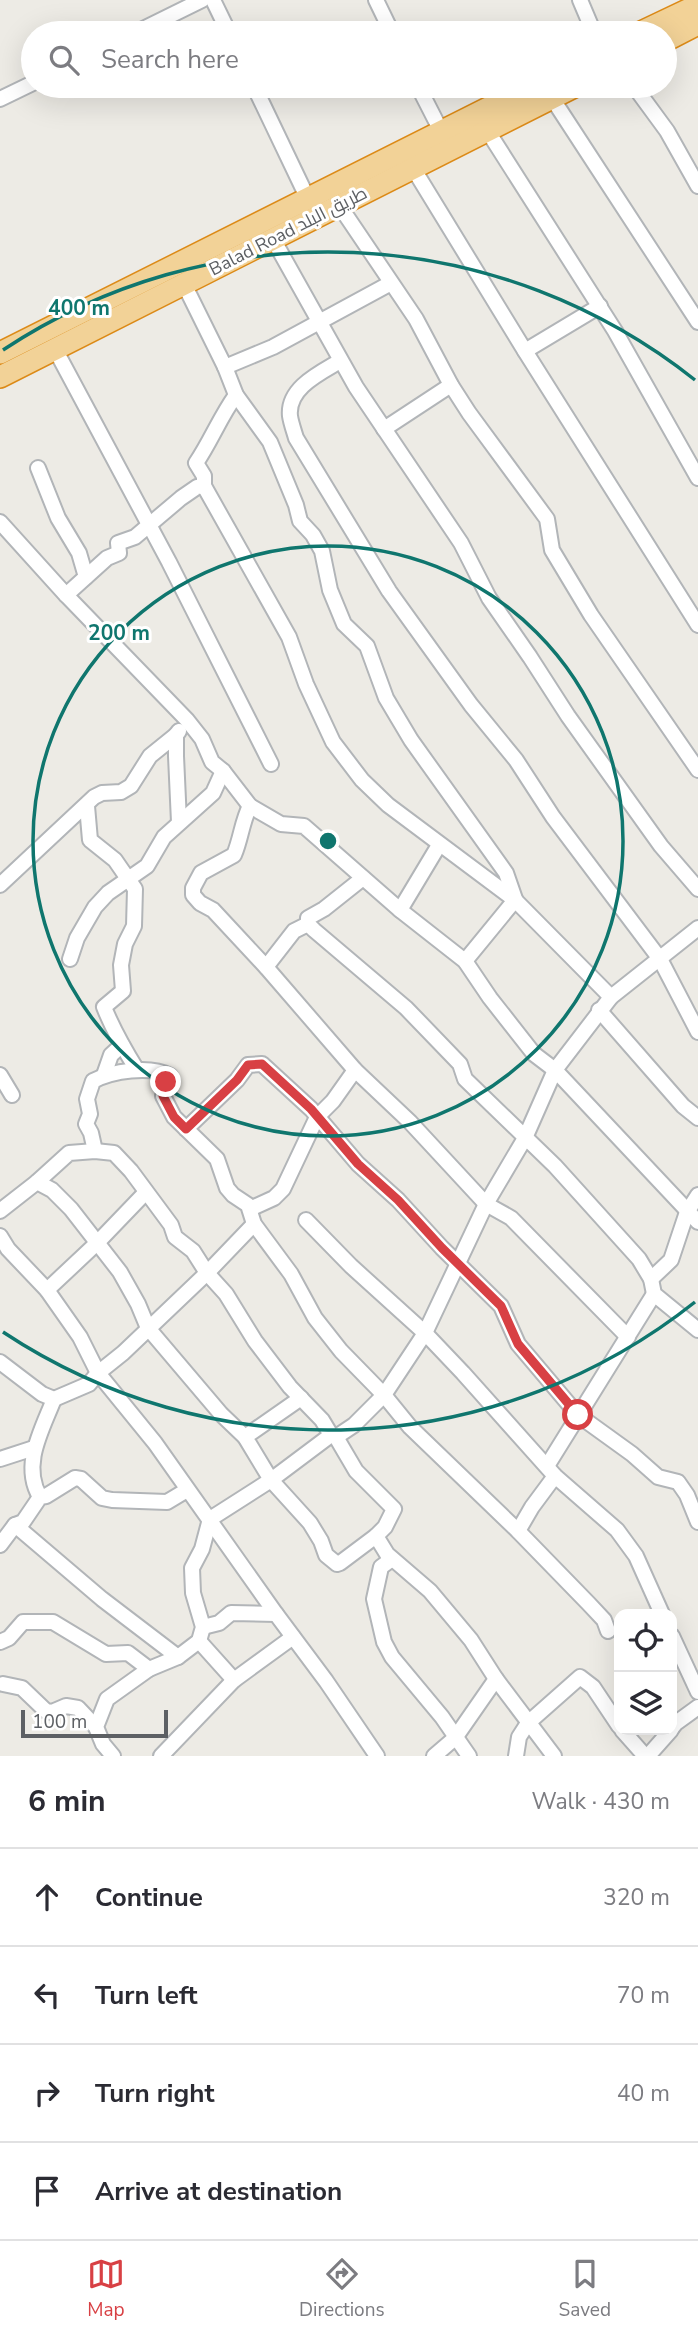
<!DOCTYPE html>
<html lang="en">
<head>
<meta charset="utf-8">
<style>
	body { margin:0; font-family:"Nunito Sans",Cairo,sans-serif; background:#f7f7f7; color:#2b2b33 }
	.controls { position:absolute; right:21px; bottom:21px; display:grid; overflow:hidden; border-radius:14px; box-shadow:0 7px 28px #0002 }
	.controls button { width:63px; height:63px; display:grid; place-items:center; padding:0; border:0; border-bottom:2px solid #e1e1e2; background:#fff; color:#2b2b33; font:35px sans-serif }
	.scale { position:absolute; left:21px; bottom:18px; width:147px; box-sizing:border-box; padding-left:7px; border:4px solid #5d6064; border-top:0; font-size:19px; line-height:24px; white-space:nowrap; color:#5d6064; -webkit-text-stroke:5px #fff; paint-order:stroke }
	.stop { position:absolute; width:21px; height:21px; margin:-16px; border:5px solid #d84044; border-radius:50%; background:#fff }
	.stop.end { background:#d84044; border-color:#fff; box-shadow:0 2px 7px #0008 }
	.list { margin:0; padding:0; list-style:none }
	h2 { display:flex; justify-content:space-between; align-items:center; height:91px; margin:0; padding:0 28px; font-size:30px }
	h2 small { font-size:23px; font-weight:400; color:#7c7c81 }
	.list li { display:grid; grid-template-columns:46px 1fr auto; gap:21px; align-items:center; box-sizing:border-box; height:98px; padding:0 28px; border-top:2px solid #e1e1e2 }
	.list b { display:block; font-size:26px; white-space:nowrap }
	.list em { font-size:23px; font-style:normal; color:#7c7c81 }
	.icon { flex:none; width:38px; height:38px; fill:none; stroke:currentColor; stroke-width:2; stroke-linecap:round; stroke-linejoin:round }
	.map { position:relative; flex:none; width:698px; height:1756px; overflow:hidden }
	.search { position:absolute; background:#fff; box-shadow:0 7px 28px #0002; left:21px; right:21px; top:21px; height:77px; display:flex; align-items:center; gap:18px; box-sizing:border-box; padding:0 24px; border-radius:38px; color:#7c7c81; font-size:26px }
	.sheet { height:483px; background:#fff }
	nav { display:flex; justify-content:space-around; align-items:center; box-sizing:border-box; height:98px; border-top:2px solid #e1e1e2; background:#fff; font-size:19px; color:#7c7c81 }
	nav a { display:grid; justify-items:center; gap:4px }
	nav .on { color:#d84044 }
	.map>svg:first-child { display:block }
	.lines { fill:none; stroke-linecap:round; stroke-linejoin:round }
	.minor-casing { stroke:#b2b5b8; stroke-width:18 }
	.highway-casing { stroke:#dc8a17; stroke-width:24 }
	.minor { stroke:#fff; stroke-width:14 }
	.highway { stroke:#f2d297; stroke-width:21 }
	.route { stroke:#d84044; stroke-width:9 }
	.ring { fill:none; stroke:#0f766e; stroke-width:3.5 }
	.labels { text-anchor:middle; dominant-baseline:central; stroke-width:6; stroke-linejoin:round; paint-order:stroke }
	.street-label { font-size:18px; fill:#5d6064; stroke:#fff }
	.centre { fill:#0f766e; stroke:#fff; stroke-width:3.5 }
	.ring-label { font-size:21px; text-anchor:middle; font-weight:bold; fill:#0f766e; stroke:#fff; stroke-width:6; stroke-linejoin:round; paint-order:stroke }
</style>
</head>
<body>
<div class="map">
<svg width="698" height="1756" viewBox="0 0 698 1756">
	<rect width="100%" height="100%" fill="#edebe5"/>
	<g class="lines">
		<defs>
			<g id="minor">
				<path d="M 213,0 L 229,33"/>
				<path d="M 376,0 L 392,33"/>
				<path d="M 580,0 L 594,33"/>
				<path d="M 135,33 L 202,0"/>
				<path d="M 254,86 L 308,199"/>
				<path d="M 418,86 L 441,131"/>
				<path d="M 634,86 L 667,131 L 698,186"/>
				<path d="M 552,98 L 698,322"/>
				<path d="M 0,99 L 33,83"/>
				<path d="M 487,130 L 615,331 L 698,478"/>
				<path d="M 413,168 L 525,351 L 698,625"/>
				<path d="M 339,205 L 416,319 L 451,385 L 469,413 L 547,519 L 552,550 L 591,615 L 698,770"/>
				<path d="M 273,239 L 356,387 L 461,543 L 489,598 L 530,657 L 568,716 L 661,846 L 698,889"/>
				<path d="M 184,284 L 225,367 L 273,347 L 391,283"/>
				<path d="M 55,349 L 169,562 L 271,764"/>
				<path d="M 525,351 L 600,306"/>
				<path d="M 340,361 C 320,373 287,388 290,416 C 291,423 294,431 296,438 L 389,591 L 471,705 L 516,760 L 553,817 L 660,959 L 698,1032"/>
				<path d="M 225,367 L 236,395 L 270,442 L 296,505 L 300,521 L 313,535 L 322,551 L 330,590 L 344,624 L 367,646 L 386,698 L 411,740 L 506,873 L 515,899"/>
				<path d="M 384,429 L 451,385"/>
				<path d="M 38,468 L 58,518 L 79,553 L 86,577"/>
				<path d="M 204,486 L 289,637 L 306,684 L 333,742 L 362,780 L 388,805 L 515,900 L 611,997"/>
				<path d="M 0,522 L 66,595 L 187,720 L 202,739 L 212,762 L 223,771 L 250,806 L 281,824 L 304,826 L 400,910 L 465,961 L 490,998 L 534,1054 L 555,1070 L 698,1222"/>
				<path d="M 66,595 L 107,558 L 119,553 L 118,543 L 135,537 L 181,498 L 197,487 L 204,486 L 204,476 L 196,463 C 211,441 220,417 236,395"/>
				<path d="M 87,806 L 90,840 L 115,860 L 135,889 L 134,926 L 125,944 L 121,965 L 123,991 L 104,1007 C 113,1030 124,1049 137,1070"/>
				<path d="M 250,806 C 242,821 241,839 234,855 L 201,873 L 193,888 L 193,895 L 200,903 L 213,910 L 266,967 L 355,1070 L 410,1122 L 486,1204 L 511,1218 L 628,1337"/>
				<path d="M 179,822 L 176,756 L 176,735 L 179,731"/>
				<path d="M 0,885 L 94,797 L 102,793 L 121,792 L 131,786 L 150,756 L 176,735"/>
				<path d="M 400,910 L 439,845"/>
				<path d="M 308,924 L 308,918 L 324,909 L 363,878"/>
				<path d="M 70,959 L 77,938 L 95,907 L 108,893 L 147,866 L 164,837 L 213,793 L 223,771"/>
				<path d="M 465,961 L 515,900"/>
				<path d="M 266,967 L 294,931 L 308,924 L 314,930 L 406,1008 L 460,1064 L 465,1079 L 555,1166 L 639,1259 L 651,1279 L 654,1294 L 698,1330"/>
				<path d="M 599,1010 L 683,1106 L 698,1118"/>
				<path d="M 0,1075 L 12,1095"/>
				<path d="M 104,1075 L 111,1055 L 122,1045"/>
				<path d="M 186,1129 L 237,1080 L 248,1065 L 262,1064 L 311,1109 L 358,1164 L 398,1200 L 442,1248 L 501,1306 L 518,1344 L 578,1415 L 632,1454 L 658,1477 L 678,1482 L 687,1495 L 698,1522"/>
				<path d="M 95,1151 L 91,1133 L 86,1124 L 90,1114 L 87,1099 L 93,1081 C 112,1071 150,1065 170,1076 L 163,1096 L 174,1117 L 217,1159 L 227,1188 L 233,1195 L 248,1205 L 254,1224 L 291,1274 L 315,1318 L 341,1351 L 384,1395 L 410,1427 L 518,1531 L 589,1604 L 604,1620 L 608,1631"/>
				<path d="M 37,1182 L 69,1153 L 95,1151 L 114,1153 L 131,1171 L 171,1225 L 175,1237 L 193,1251 L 207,1273 L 226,1294 L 255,1341 L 290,1387 L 322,1420 L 331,1435"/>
				<path d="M 250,1209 L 274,1198 L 283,1189 L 317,1117 L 333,1101 L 355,1070"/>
				<path d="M 0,1211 L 37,1182 L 52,1190 L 71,1209 L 120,1272 L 138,1304 L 148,1328 L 221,1414 L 245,1437 L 271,1480 L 310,1523 L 321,1541 L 326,1555 L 337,1564 L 340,1563 L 376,1536"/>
				<path d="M 306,1220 L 351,1266 L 425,1333 L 463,1373 L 555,1476 L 617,1530 L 636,1556 L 662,1614"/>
				<path d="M 0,1236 L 8,1249 L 47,1290 L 80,1337 L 98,1373 L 155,1443 L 276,1614 L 326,1681 L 377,1756"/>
				<path d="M 651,1279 L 671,1260 L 687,1212 L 698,1195"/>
				<path d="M 47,1290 L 97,1243 L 146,1192"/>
				<path d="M 0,1362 L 42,1394 L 54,1399 L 89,1384 L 98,1373 L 123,1353 L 207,1273 L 254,1224"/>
				<path d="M 245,1437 L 301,1398"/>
				<path d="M 336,1437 L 356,1471 L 394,1509 L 385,1527 L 376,1536 L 387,1554 L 430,1591 L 471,1640 L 496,1679 L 554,1756"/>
				<path d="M 0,1459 L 34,1448"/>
				<path d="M 547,1466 L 654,1294"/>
				<path d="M 40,1497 C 21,1465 42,1430 54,1399"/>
				<path d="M 518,1531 L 532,1507 L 555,1476"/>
				<path d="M 0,1545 L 15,1525"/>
				<path d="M 392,1559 L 381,1567 L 374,1599 L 384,1642 L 392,1657 L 442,1717 L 469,1756"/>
				<path d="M 203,1627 L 219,1623 L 231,1613 L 276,1614"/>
				<path d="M 672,1636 L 698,1692"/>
				<path d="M 199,1641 L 234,1680"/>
				<path d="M 0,1642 L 9,1638 L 23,1622 L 53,1622 L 106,1654 L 128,1653 L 149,1669 L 178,1657 L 199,1641 L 203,1627 L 193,1593 L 192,1568 L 202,1549 L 210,1519 L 271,1480 L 331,1435 L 336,1437 L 354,1425 L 384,1395 L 425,1333 L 486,1204 L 525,1138 L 555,1070 L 611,997 L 698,928"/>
				<path d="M 178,1657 L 102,1599 L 15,1525 L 23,1522 L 40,1497 L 46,1496 L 75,1478 L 81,1479 L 102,1498 L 112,1500 L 167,1502 L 187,1490"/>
				<path d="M 3,1684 L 22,1688 L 46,1711 L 52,1712 L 66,1706 L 78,1708 L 96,1727"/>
				<path d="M 672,1728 L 676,1723 L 698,1707"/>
				<path d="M 622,1730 L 645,1756"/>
				<path d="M 113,1756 L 103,1744 L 96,1727 L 107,1699 L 149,1669"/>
				<path d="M 161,1756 L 234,1680 L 293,1637"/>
				<path d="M 434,1756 L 455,1738 L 496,1679"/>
				<path d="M 516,1756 L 519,1737 L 528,1723 L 580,1677 L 593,1687 L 619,1726"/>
				<path d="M 648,1756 L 671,1730"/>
			</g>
			<g id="highway">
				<path d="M 639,33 L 698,5"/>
				<path d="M 665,41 L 698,24"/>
				<path d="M 0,353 L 532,86"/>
				<path d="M 0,377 L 576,86"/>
			</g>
		</defs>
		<use href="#minor" class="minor-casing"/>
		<use href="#highway" class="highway-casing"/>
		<use href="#minor" class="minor"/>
		<use href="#highway" class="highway"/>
	</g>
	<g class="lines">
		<path class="route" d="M 166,1082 L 163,1096 L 174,1117 L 186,1129 L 237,1080 L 248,1065 L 262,1064 L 311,1109 L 358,1164 L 398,1200 L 442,1248 L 501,1306 L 518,1344 L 578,1415"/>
	</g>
	<g class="ring">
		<circle cx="328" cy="841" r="295"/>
		<path d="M695 1302A589 589 0 0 1 3 1332M3 350A589 589 0 0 1 695 380"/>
	</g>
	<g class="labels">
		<g class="street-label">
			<text transform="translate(288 231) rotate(-27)">Balad Road طريق البلد</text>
		</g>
	</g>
	<circle cx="328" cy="841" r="10" class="centre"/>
	<g class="ring-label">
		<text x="79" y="315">400 m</text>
		<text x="119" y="640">200 m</text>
	</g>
</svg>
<div class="controls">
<button><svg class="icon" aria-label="locate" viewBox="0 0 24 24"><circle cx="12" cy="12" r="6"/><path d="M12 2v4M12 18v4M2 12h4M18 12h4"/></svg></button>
<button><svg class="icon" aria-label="layers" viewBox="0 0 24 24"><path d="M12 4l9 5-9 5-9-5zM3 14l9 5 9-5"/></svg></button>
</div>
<div class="scale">100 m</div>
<div class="stop" style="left:578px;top:1415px"></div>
<div class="stop end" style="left:166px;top:1082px"></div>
<div class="search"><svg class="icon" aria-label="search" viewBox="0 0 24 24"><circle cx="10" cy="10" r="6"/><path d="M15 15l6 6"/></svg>Search here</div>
</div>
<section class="sheet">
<h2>6 min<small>Walk · 430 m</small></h2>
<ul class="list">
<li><svg class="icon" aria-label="ahead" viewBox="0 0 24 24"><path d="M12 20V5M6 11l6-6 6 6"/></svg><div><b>Continue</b></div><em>320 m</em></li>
<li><svg class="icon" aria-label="left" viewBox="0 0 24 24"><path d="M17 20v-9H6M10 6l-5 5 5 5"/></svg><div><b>Turn left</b></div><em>70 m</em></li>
<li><svg class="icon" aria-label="right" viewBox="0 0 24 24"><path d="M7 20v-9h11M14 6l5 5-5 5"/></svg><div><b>Turn right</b></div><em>40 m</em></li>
<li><svg class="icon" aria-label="arrive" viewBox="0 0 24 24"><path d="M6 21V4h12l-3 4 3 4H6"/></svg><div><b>Arrive at destination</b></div></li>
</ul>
</section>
<nav>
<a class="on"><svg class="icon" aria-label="map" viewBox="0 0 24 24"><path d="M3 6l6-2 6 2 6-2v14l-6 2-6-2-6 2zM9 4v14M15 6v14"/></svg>Map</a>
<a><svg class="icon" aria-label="directions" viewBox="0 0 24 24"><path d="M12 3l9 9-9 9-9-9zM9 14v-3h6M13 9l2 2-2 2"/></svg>Directions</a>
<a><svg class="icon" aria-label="saved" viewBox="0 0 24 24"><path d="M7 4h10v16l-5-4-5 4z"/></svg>Saved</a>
</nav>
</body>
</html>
